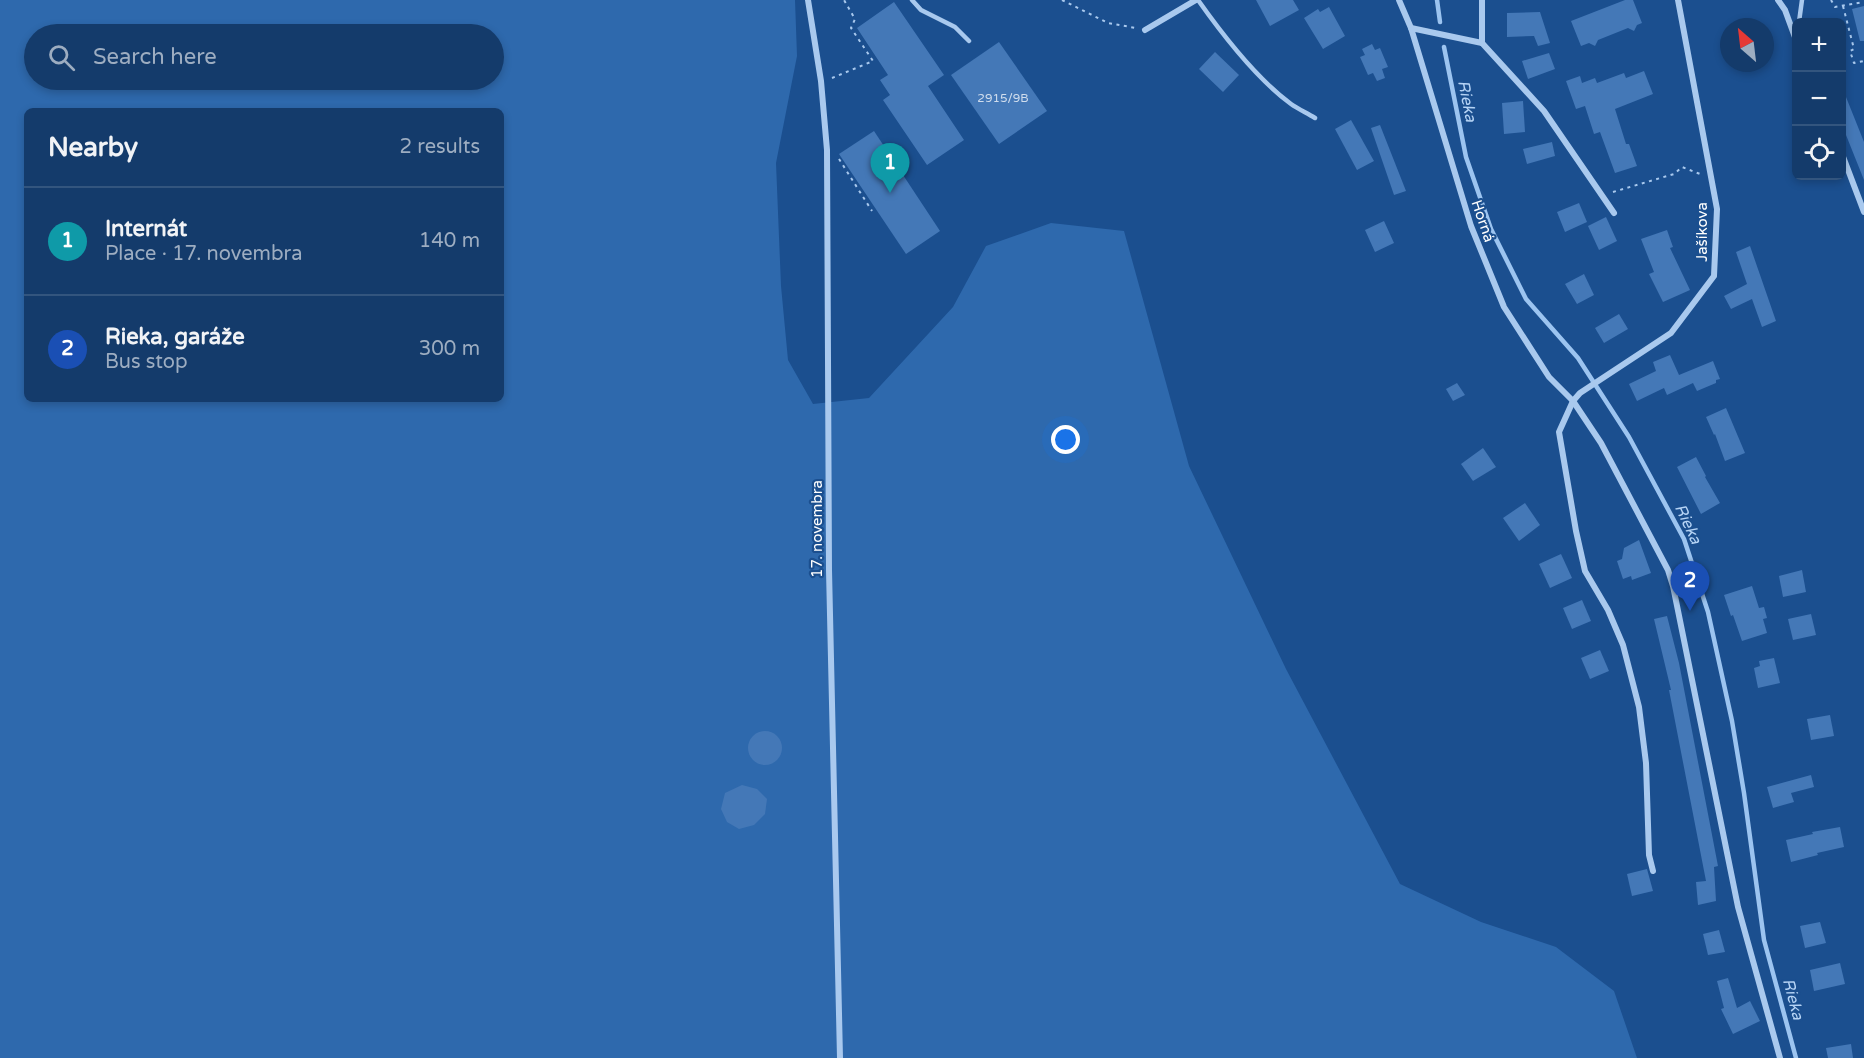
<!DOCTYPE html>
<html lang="en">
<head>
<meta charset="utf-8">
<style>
	body { margin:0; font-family:"Varela Round",sans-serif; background:#214673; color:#f1f3f6 }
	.controls { position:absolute; right:18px; top:18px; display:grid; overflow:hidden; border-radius:9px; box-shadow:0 3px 9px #0003 }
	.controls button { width:54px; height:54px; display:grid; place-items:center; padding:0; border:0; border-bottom:2px solid #33557e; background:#143b6b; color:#f1f3f6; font:30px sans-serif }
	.compass { position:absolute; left:1720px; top:18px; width:54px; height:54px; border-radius:50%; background:#143b6b; box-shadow:0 3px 9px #0003; rotate:332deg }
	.you { position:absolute; left:1066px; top:440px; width:21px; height:21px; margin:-15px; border:4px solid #fff; border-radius:50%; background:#1a73e8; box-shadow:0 0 0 9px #1a73e833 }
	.badge { display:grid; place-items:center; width:39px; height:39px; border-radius:50%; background:#ea580c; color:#fff; font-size:20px; font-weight:700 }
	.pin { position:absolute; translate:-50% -50px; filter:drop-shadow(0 2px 3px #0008) }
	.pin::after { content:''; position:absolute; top:32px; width:21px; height:18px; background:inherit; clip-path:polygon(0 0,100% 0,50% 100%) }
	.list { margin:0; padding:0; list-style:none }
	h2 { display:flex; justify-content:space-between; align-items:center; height:78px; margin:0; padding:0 24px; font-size:26px }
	h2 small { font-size:20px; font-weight:400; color:#9dadc1 }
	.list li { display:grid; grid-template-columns:39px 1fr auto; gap:18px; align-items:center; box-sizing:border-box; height:108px; padding:0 24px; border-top:2px solid #33557e }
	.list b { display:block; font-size:22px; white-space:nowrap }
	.list p { margin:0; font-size:20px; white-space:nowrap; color:#9dadc1 }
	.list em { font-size:20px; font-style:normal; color:#9dadc1 }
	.icon { flex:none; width:33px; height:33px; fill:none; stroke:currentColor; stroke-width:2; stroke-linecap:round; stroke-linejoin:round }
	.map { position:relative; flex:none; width:1864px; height:1058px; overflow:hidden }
	.search { position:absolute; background:#143b6b; box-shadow:0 3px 9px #0003; left:24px; top:24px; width:480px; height:66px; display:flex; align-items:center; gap:15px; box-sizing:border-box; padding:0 21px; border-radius:33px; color:#9dadc1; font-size:22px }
	.panel { position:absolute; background:#143b6b; box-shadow:0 3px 9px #0003; left:24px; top:108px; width:480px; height:294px; border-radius:9px }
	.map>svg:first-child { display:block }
	.green { fill:#2e69ad; fill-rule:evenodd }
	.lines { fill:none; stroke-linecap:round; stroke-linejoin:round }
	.stream { stroke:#9cc4f0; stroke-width:4.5 }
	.building { fill:#4478b7 }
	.path { stroke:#a9c9ee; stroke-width:2; stroke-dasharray:3 4.5; stroke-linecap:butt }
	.lane { stroke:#a9c9ee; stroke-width:4.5 }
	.street { stroke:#a9c9ee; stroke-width:6 }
	.labels { text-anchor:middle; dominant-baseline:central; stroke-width:4.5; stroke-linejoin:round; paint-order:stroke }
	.number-label { font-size:12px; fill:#d0dded }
	.street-label { font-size:15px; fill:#fff; stroke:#1b4f8f }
	.water-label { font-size:16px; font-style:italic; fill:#b5d3f5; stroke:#1b4f8f }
</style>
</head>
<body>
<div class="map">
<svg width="1864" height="1058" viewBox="0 0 1864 1058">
	<rect width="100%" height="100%" fill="#1b4f8f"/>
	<path class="green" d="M 0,0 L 795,0 L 797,56 L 776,163 L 781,286 L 788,360 L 813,404 L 869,398 L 953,307 L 986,246 L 1051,223 L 1124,231 L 1189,466 L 1286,669 L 1400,884 L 1481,922 L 1556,947 L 1614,991 L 1637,1058 L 0,1058 ZM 34,34 L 494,34 L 494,80 L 34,80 ZM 27,111 L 501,111 L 501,399 L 27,399 Z"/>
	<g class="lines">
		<g class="stream">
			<path d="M 1437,0 L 1440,22"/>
			<path d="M 1444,47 L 1466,157 L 1491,229 L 1526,299 L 1578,358 L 1629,437 L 1684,539 L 1708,612 L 1732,721 L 1744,793 L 1764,940 L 1796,1058"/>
		</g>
	</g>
	<g class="building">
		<path d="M 1256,0 L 1293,0 L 1299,10 L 1270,26 Z"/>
		<path d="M 1625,0 L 1633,0 L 1642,23 L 1637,25 L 1634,31 L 1628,28 L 1598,40 L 1595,46 L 1589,43 L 1581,46 L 1571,21 Z"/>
		<path d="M 894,2 L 944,75 L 928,86 L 964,140 L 927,165 L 883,100 L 890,95 L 880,80 L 888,75 L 857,28 Z"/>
		<path d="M 1864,6 L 1864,41 L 1860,41 L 1852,9 Z"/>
		<path d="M 1329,7 L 1345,36 L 1323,49 L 1304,18 L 1318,9 L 1320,12 Z"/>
		<path d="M 1540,12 L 1550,43 L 1538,46 L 1534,36 L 1507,37 L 1507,13 Z"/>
		<path d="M 999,42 L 1047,111 L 999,144 L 951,75 Z"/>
		<path d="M 1372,44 L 1375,50 L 1380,48 L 1388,67 L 1382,69 L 1385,78 L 1377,81 L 1373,73 L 1368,75 L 1360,57 L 1365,55 L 1362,49 Z"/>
		<path d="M 1215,52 L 1239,75 L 1223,92 L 1199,69 Z"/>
		<path d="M 1549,53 L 1555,69 L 1528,79 L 1522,61 Z"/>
		<path d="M 1644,71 L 1653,94 L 1615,109 L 1626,144 L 1629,144 L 1637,166 L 1615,173 L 1600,132 L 1594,134 L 1585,106 L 1576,109 L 1566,81 L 1580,76 L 1582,83 L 1595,78 L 1597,83 L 1624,73 L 1626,78 Z"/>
		<path d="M 1842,87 L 1864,142 L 1864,180 L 1842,125 Z"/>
		<path d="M 1523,101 L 1525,132 L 1504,134 L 1502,103 Z"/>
		<path d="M 1351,120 L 1374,161 L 1357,170 L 1335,129 Z"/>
		<path d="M 1380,125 L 1406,191 L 1394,195 L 1371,128 Z"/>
		<path d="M 874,131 L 940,231 L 906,254 L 839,154 Z"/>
		<path d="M 1552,142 L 1555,156 L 1527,164 L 1523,149 Z"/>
		<path d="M 1579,203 L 1587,222 L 1565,232 L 1557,212 Z"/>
		<path d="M 1606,217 L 1617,241 L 1599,250 L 1588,226 Z"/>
		<path d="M 1384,221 L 1394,243 L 1375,252 L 1365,230 Z"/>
		<path d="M 1667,230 L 1673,247 L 1670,248 L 1690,290 L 1663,302 L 1649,274 L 1654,272 L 1641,239 Z"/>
		<path d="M 1750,246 L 1776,321 L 1762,327 L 1752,299 L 1731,309 L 1724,296 L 1747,284 L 1736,252 Z"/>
		<path d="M 1584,274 L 1594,295 L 1577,304 L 1565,284 Z"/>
		<path d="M 1619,314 L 1628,329 L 1604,343 L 1595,328 Z"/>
		<path d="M 1670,355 L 1679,375 L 1713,361 L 1720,379 L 1716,380 L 1716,383 L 1697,391 L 1693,383 L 1667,395 L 1664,388 L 1637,401 L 1629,384 L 1656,371 L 1653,362 Z"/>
		<path d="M 1457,383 L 1465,395 L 1453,401 L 1446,389 Z"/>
		<path d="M 1726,408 L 1745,453 L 1725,461 L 1715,434 L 1714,435 L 1706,417 Z"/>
		<path d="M 1483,448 L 1496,467 L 1473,481 L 1461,464 Z"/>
		<path d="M 1696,457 L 1706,476 L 1705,477 L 1720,503 L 1701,514 L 1677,467 Z"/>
		<path d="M 1525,503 L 1540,525 L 1519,541 L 1503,518 Z"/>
		<path d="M 1639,540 L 1651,573 L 1632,580 L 1631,576 L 1623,579 L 1617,561 L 1622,559 L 1624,548 Z"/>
		<path d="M 1561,554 L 1572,578 L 1550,588 L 1539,564 Z"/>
		<path d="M 1802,570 L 1806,592 L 1783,597 L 1779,576 Z"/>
		<path d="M 1752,586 L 1759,608 L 1764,607 L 1767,618 L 1763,619 L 1767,633 L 1742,641 L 1733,615 L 1731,616 L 1724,595 Z"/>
		<path d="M 1582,600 L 1591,621 L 1572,629 L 1563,608 Z"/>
		<path d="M 1811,614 L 1816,635 L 1793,640 L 1788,619 Z"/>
		<path d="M 1667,616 L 1679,663 L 1718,866 L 1714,867 L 1716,901 L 1698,905 L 1696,882 L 1706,881 L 1669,690 L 1671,690 L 1654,619 Z"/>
		<path d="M 1600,650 L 1609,671 L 1590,679 L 1581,658 Z"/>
		<path d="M 1774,658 L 1780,683 L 1758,688 L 1754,668 L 1760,666 L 1759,661 Z"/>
		<path d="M 1830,715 L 1834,736 L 1811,740 L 1807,719 Z"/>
		<circle cx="765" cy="748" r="17"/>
		<path d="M 1811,775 L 1814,787 L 1791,793 L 1794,802 L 1773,808 L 1767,787 Z"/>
		<path d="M 742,785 L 757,789 L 767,799 L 765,814 L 754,825 L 739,829 L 727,822 L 721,809 L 725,793 Z"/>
		<path d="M 1840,827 L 1844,847 L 1817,853 L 1818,855 L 1791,862 L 1786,840 L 1813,834 L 1812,832 Z"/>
		<path d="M 1647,869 L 1653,891 L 1632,896 L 1627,874 Z"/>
		<path d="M 1820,922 L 1826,943 L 1805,948 L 1800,926 Z"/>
		<path d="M 1719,930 L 1725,952 L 1708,955 L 1703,934 Z"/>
		<path d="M 1840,963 L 1845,984 L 1814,991 L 1810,970 Z"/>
		<path d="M 1728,978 L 1737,1008 L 1750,1001 L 1760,1021 L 1733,1034 L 1721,1009 L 1724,1008 L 1717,981 Z"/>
		<path d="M 1851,1044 L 1853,1058 L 1828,1058 L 1826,1048 Z"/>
	</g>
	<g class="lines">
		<g class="path">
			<path d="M 1062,0 L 1108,23 L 1136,28"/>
			<path d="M 1831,0 L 1835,7 L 1864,2"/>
			<path d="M 1843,6 L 1854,49 L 1850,51 L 1854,63 L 1864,61"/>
			<path d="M 832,78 L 873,61 L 851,28 L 855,19 L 844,0"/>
			<path d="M 839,159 L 872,211"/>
			<path d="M 1613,192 L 1674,174 L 1682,167 L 1700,174"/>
		</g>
		<g class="lane">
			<path d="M 912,0 L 921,10 L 955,27 L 969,41"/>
			<path d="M 1198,0 C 1222,34 1257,79 1291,104 C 1298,109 1307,113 1315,118"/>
			<path d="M 1799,22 L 1802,0"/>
		</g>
		<g class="street">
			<path d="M 808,0 L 821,81 L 827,150 L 829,570 L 840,1058"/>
			<path d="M 1399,0 L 1411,28 L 1471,226 L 1504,307 L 1549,377 L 1573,401 L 1601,443 L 1668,570 L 1673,586 L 1738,907 L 1780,1058"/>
			<path d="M 1778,0 L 1785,10 L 1796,40"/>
			<path d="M 1411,28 L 1482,43 L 1482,0"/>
			<path d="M 1145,30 L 1196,0"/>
			<path d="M 1482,43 L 1544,111 L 1614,213"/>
			<path d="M 1842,154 L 1864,212"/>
			<path d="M 1653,871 L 1649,855 L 1646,763 L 1639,707 L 1623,645 L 1608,610 L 1585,571 L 1576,531 L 1559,432 L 1573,401 L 1580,393 L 1671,333 L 1714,276 L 1717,209 L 1678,0"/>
		</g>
	</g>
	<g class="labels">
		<g class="number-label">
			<text x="1003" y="98">2915/9B</text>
		</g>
		<g class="street-label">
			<text transform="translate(1483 221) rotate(71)">Horná</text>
			<text transform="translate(1702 232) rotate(-90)">Jašíkova</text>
			<text transform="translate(817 529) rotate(-90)">17. novembra</text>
		</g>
		<g class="water-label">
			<text transform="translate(1467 101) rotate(79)">Rieka</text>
			<text transform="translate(1688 524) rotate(65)">Rieka</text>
			<text transform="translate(1793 999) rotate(75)">Rieka</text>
		</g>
	</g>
</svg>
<div class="controls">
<button>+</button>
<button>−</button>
<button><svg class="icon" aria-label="locate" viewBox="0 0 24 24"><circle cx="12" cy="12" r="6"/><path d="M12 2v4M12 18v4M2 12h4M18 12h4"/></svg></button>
</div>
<svg class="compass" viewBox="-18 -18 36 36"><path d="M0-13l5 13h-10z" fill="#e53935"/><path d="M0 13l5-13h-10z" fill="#9dadc1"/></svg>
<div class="you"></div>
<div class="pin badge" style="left:890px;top:193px;background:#0f9aa8">1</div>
<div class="pin badge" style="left:1690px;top:611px;background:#1a4fb4">2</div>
<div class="search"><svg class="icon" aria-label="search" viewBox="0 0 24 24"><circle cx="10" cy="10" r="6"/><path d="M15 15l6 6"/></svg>Search here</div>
<section class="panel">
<h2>Nearby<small>2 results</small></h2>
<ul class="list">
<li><span class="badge" style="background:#0f9aa8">1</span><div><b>Internát</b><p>Place · 17. novembra</p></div><em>140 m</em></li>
<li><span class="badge" style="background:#1a4fb4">2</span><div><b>Rieka, garáže</b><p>Bus stop</p></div><em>300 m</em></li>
</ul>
</section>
</div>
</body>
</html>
